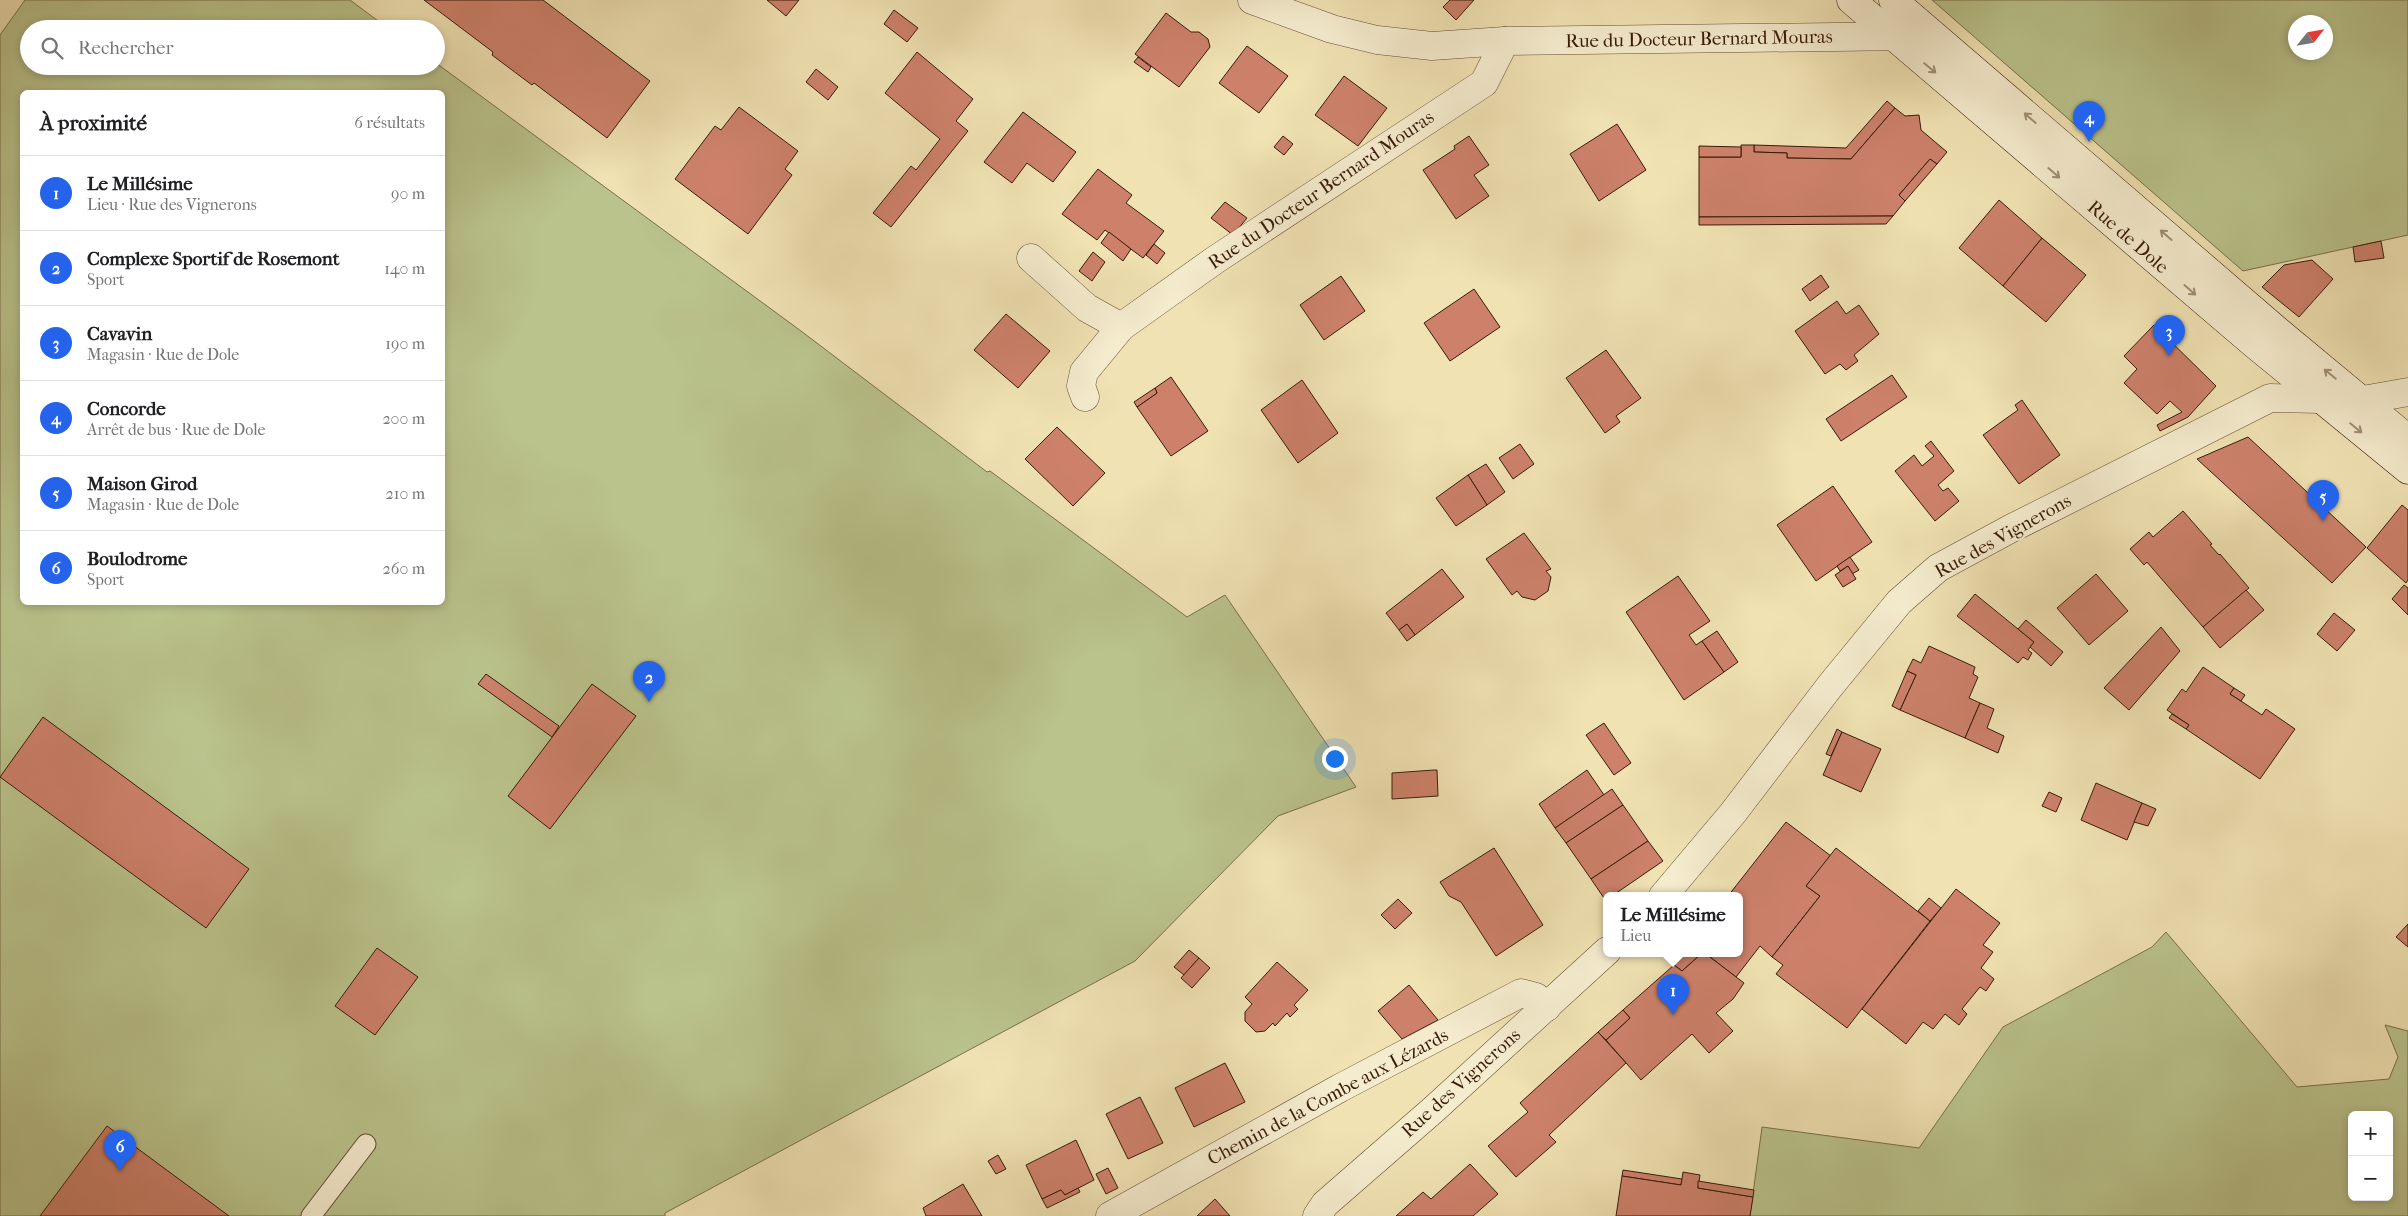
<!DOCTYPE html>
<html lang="fr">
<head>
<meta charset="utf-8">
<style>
	body { margin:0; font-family:"IM FELL French Canon",serif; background:#f6f6f6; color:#202124 }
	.controls { position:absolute; right:15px; bottom:15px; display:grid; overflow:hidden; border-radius:8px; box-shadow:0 2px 8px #0003 }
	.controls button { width:45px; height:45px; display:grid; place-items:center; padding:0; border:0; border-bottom:1px solid #e0e0e0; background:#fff; color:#202124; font:25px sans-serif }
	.compass { position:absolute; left:2288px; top:15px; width:45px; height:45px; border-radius:50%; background:#fff; box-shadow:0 2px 8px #0003; rotate:59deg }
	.you { position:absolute; left:1334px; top:758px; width:18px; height:18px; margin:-12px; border:4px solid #fff; border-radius:50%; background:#1a73e8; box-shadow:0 0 0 8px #1a73e833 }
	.badge { display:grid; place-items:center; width:32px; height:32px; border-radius:50%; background:#2563eb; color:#fff; font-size:16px; font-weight:700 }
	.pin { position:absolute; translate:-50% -41px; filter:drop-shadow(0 1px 2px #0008) }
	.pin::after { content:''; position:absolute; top:26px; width:18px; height:15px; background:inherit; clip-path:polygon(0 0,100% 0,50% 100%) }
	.popup { position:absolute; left:1603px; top:892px; width:140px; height:65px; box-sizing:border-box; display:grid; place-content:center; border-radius:8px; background:#fff; filter:drop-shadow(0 1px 4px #0005); font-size:16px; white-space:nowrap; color:#757577 }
	.popup b { font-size:19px; color:#202124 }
	.popup::after { content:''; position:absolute; left:50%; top:100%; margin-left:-10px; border:10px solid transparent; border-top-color:#fff }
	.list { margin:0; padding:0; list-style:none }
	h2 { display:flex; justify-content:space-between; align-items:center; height:65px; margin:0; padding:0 20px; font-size:21px }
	h2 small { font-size:16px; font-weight:400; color:#757577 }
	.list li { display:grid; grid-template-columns:32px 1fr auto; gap:15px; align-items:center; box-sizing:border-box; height:75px; padding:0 20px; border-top:1px solid #e0e0e0 }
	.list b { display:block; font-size:19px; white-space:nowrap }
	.list p { margin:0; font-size:16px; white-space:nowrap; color:#757577 }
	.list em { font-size:16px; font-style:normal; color:#757577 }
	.icon { flex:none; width:28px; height:28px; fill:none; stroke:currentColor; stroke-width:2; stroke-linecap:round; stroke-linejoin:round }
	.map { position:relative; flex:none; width:2408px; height:1216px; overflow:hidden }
	.search { position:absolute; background:#fff; box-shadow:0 2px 8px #0003; left:20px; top:20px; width:425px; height:55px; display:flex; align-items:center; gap:12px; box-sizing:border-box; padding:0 18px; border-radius:28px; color:#757577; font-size:19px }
	.panel { position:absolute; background:#fff; box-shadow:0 2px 8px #0003; left:20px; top:90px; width:425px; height:515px; border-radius:8px }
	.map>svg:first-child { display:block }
	.green { fill:#bac38c; stroke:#796f4a; fill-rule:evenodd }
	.building { fill:#cd816b; stroke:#381b08 }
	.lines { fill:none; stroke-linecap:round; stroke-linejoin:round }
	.service-casing { stroke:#664d33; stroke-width:21 }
	.minor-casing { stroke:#664d33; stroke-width:29 }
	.secondary-casing { stroke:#381b08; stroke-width:29 }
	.service { stroke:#f5ecce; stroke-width:19 }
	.minor { stroke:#f5ecce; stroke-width:28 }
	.secondary { stroke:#f5ecce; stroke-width:28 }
	.oneway { stroke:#a08e75 }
	.labels { text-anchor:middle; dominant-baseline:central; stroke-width:4.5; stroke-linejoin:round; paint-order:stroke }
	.street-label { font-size:19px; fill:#381b08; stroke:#f5ecce }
</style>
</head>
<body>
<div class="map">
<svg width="2408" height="1216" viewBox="0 0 2408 1216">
	<rect width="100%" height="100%" fill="#f0e2b3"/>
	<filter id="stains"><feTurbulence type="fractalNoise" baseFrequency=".004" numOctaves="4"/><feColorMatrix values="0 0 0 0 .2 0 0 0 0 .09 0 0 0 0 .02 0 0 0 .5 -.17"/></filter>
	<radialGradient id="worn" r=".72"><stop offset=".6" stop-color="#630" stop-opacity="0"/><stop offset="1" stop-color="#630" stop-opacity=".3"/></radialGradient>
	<g class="green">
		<path d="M 25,0 L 350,0 L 389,29 L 29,29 L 29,66 L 436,66 L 436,63 L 801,331 L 987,472 L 990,471 L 1187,617 L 1225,595 L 1356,787 L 1278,816 L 1135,961 L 665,1213 L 665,1216 L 0,1216 L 0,35 ZM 22,92 L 442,92 L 442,602 L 22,602 Z"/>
		<path d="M 1932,0 L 2408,0 L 2408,235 L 2243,271 ZM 2296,22 L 2326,22 L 2326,52 L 2296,52 Z"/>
		<path d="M 2166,932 L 2297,1087 L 2389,1079 L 2398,1057 L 2385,1025 L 2408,1031 L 2408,1216 L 1750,1216 L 1762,1127 L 1919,1148 L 2003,1027 L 2152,947 ZM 2352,1115 L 2389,1115 L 2389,1197 L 2352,1197 Z"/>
	</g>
	<g class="building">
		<path d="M 424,0 L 543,0 L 650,81 L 607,138 L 534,83 L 532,85 L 492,55 L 493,52 Z"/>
		<path d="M 767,0 L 799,0 L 786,16 Z"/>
		<path d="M 1450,0 L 1474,0 L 1456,20 L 1443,7 Z"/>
		<path d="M 894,10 L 918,28 L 907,42 L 884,24 Z"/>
		<path d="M 1166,13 L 1191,32 L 1199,32 L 1208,39 L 1210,47 L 1179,87 L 1135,54 Z"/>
		<path d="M 1247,46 L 1288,76 L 1259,113 L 1219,83 Z"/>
		<path d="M 917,52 L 973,99 L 956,121 L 968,131 L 891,227 L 873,213 L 911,166 L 916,170 L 940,139 L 885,93 Z"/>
		<path d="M 1138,57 L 1151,67 L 1148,72 L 1134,62 Z"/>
		<path d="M 816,69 L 838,87 L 828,100 L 806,82 Z"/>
		<path d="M 1344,76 L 1387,108 L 1358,146 L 1315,115 Z"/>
		<path d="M 1887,101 L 1895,108 L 1851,159 L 1787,158 L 1787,153 L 1754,152 L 1754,145 L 1846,148 Z"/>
		<path d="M 739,107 L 798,151 L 785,169 L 792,175 L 748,234 L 675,179 L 715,126 L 721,130 Z"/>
		<path d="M 1895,108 L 1905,116 L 1919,115 L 1921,130 L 1947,152 L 1937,164 L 1930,159 L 1899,195 L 1905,201 L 1893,216 L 1699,217 L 1699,157 L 1741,157 L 1741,145 L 1754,145 L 1754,152 L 1787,153 L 1787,158 L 1851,159 Z"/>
		<path d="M 1023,112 L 1076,152 L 1053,182 L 1027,163 L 1012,183 L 984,162 Z"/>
		<path d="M 1617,124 L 1646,170 L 1599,201 L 1570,154 Z"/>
		<path d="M 1283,136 L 1293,144 L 1284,155 L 1274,147 Z"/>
		<path d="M 1469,136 L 1489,165 L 1474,175 L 1489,196 L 1456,219 L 1423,170 L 1455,149 L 1454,146 Z"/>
		<path d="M 1699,146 L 1741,147 L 1741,157 L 1699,157 Z"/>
		<path d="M 1930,159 L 1937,164 L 1905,201 L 1899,195 Z"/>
		<path d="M 1098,169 L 1132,195 L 1126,203 L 1164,231 L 1143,258 L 1105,230 L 1097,240 L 1062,214 Z"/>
		<path d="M 1999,200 L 2042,238 L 2003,286 L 1959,248 Z"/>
		<path d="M 1225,202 L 1247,218 L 1233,235 L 1211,218 Z"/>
		<path d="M 1893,216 L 1886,224 L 1699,225 L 1699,217 Z"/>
		<path d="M 1109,232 L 1131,249 L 1123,261 L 1101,243 Z"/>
		<path d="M 2042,238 L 2086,275 L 2046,322 L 2003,286 Z"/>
		<path d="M 2381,241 L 2384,258 L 2355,262 L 2353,247 Z"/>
		<path d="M 1154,244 L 1165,253 L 1157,264 L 1146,255 Z"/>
		<path d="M 1093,252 L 1105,262 L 1092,281 L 1079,271 Z"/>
		<path d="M 2312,260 L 2333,279 L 2299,317 L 2262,287 L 2284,265 Z"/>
		<path d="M 1821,275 L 1829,287 L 1810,301 L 1802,289 Z"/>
		<path d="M 1341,276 L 1365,311 L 1324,340 L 1300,305 Z"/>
		<path d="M 1474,289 L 1500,327 L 1450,361 L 1424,323 Z"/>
		<path d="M 1837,301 L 1846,314 L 1859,305 L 1879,334 L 1854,355 L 1858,361 L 1846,370 L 1840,364 L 1825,374 L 1795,331 Z"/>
		<path d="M 1006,314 L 1050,351 L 1018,388 L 974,350 Z"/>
		<path d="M 2154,325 L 2216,386 L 2188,417 L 2160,431 L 2157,425 L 2182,412 L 2170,401 L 2157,414 L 2124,383 L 2137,369 L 2124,356 Z"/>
		<path d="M 1606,350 L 1641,398 L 1616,416 L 1620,422 L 1605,433 L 1566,378 Z"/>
		<path d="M 1892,375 L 1907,397 L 1841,441 L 1826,419 Z"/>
		<path d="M 1171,377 L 1208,431 L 1171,456 L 1137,407 L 1157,393 L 1155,388 Z"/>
		<path d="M 1302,380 L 1338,433 L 1298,463 L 1261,410 Z"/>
		<path d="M 1155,388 L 1157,393 L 1137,407 L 1134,402 Z"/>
		<path d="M 2022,400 L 2060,455 L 2019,484 L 1983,435 L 2018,410 L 2015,405 Z"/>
		<path d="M 1057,427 L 1105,473 L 1073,506 L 1025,459 Z"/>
		<path d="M 2248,437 L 2366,547 L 2332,583 L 2197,459 Z"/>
		<path d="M 1931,441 L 1954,471 L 1938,485 L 1943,491 L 1948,488 L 1959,501 L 1935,521 L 1895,471 L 1914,455 L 1922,466 L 1934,456 L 1925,446 Z"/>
		<path d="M 1520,444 L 1534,464 L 1513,479 L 1499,458 Z"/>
		<path d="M 1486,464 L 1505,492 L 1487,505 L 1468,475 Z"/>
		<path d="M 1468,475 L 1487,505 L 1456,526 L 1436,498 Z"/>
		<path d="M 1833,486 L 1872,542 L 1816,581 L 1777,525 Z"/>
		<path d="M 2402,505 L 2408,510 L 2408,580 L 2406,583 L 2367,548 Z"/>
		<path d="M 2183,511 L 2212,544 L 2210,545 L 2219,555 L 2220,554 L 2249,588 L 2203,627 L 2147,562 L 2144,565 L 2130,549 L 2149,532 L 2153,537 Z"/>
		<path d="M 1524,533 L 1551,569 L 1546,571 L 1551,577 L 1548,591 L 1535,600 L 1522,597 L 1517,591 L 1512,595 L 1486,559 Z"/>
		<path d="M 1850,557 L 1859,570 L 1852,574 L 1848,566 L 1840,571 L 1837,566 Z"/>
		<path d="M 1848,566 L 1856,579 L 1843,587 L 1835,575 Z"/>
		<path d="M 1442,569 L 1464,597 L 1415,635 L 1407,624 L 1399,630 L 1386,613 Z"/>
		<path d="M 2096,574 L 2128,611 L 2089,645 L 2057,608 Z"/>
		<path d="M 1678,576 L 1710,621 L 1689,635 L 1696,645 L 1702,641 L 1724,672 L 1684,700 L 1626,612 Z"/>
		<path d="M 2404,585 L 2408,588 L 2408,615 L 2392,599 Z"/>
		<path d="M 2246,590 L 2264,610 L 2220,648 L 2203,627 Z"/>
		<path d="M 1975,594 L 2034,642 L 2028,650 L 2032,653 L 2028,660 L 2023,657 L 2018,663 L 1957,616 Z"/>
		<path d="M 2334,613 L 2355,630 L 2337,651 L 2317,634 Z"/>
		<path d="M 2026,620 L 2063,652 L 2051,666 L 2030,647 L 2034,642 L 2018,629 Z"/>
		<path d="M 1407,624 L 1415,635 L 1407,641 L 1399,630 Z"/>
		<path d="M 2161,627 L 2180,651 L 2129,710 L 2104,688 Z"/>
		<path d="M 1717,631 L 1738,662 L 1724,672 L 1702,641 Z"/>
		<path d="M 1929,646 L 1975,667 L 1973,674 L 1978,677 L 1969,698 L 1980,703 L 1965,738 L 1900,710 L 1916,675 L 1907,671 L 1913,659 L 1921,663 Z"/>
		<path d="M 2203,667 L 2234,688 L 2230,694 L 2241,701 L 2262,715 L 2266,709 L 2295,729 L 2260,779 L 2186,729 L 2189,725 L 2167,710 L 2182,689 L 2186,692 Z"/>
		<path d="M 1907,671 L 1916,675 L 1900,710 L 1892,706 Z"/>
		<path d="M 486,674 L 559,726 L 552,737 L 478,684 Z"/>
		<path d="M 592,684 L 636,716 L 550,829 L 508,796 Z"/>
		<path d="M 2234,688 L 2245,695 L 2241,701 L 2230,694 Z"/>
		<path d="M 1980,703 L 1994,709 L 1987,728 L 2004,736 L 1998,753 L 1965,738 Z"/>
		<path d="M 2172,714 L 2189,725 L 2186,729 L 2169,718 Z"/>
		<path d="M 43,717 L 249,869 L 206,928 L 0,777 Z"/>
		<path d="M 1604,723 L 1631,763 L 1614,775 L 1586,735 Z"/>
		<path d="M 1837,729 L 1842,732 L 1831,756 L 1826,754 Z"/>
		<path d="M 1842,732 L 1881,749 L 1861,792 L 1823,775 Z"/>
		<path d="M 1434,770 L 1437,770 L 1438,796 L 1392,799 L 1392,773 Z"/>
		<path d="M 1587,770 L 1604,795 L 1555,828 L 1539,804 Z"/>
		<path d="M 2096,783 L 2142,803 L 2127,840 L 2081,820 Z"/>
		<path d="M 1612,789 L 1623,805 L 1566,843 L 1555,828 Z"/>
		<path d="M 2049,792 L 2062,798 L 2056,812 L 2042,806 Z"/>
		<path d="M 2142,803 L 2156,809 L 2148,826 L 2134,822 Z"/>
		<path d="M 1623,805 L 1648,841 L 1591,879 L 1566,843 Z"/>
		<path d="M 1786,822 L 1831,856 L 1806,886 L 1820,896 L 1772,957 L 1760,946 L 1736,977 L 1706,954 L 1739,954 L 1739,896 L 1728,896 Z"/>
		<path d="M 1648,841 L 1663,861 L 1612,896 L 1607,896 L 1606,901 L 1591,879 Z"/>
		<path d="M 1494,848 L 1543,925 L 1496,956 L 1461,902 L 1449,896 L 1440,882 Z"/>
		<path d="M 1836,848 L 1930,921 L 1847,1028 L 1776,974 L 1783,965 L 1772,957 L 1820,896 L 1806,886 Z"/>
		<path d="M 1956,889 L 2000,923 L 1983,945 L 1993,952 L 1981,968 L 1994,979 L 1986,991 L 1980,987 L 1962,1009 L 1967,1014 L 1959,1025 L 1945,1014 L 1933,1029 L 1923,1022 L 1906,1044 L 1862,1009 Z"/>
		<path d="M 1929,898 L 1941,908 L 1930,921 L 1918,911 Z"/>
		<path d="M 1398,899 L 1412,913 L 1395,929 L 1381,915 Z"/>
		<path d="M 2408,924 L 2408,947 L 2396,937 Z"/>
		<path d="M 377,948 L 418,977 L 375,1035 L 335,1006 Z"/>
		<path d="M 1189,950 L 1199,958 L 1184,975 L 1174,967 Z"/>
		<path d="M 1683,954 L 1701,954 L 1682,971 L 1674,965 Z"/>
		<path d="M 1701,954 L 1706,954 L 1744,983 L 1733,999 L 1716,1013 L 1733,1031 L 1709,1053 L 1692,1034 L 1641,1080 L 1606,1040 L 1630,1018 L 1623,1010 L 1674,965 L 1682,971 Z"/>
		<path d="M 1199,958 L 1210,968 L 1192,988 L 1181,978 Z"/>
		<path d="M 1277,962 L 1308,990 L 1294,1005 L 1298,1009 L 1290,1017 L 1287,1013 L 1275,1026 L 1273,1023 L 1265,1031 L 1256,1032 L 1245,1021 L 1245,1012 L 1252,1004 L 1245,997 Z"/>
		<path d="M 1409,985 L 1438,1020 L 1402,1039 L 1378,1011 Z"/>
		<path d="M 1623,1010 L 1630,1018 L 1606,1040 L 1598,1032 Z"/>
		<path d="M 1598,1032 L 1626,1063 L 1549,1135 L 1556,1142 L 1516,1177 L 1488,1146 L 1528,1112 L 1520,1103 Z"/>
		<path d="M 1225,1063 L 1245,1102 L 1194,1127 L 1175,1088 Z"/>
		<path d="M 1140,1097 L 1163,1143 L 1128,1159 L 1106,1114 Z"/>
		<path d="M 107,1126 L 229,1216 L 40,1216 Z"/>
		<path d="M 1076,1140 L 1094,1180 L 1065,1195 L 1061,1190 L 1042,1199 L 1026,1165 Z"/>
		<path d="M 998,1155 L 1006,1169 L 996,1174 L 988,1161 Z"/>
		<path d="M 1470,1164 L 1498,1194 L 1473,1216 L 1396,1216 L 1423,1192 L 1431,1199 Z"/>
		<path d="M 1108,1168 L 1118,1188 L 1106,1194 L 1096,1174 Z"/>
		<path d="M 1623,1170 L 1682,1179 L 1681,1185 L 1622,1176 Z"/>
		<path d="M 1683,1172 L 1700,1175 L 1698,1188 L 1753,1197 L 1750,1216 L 1616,1216 L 1622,1176 L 1681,1185 Z"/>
		<path d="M 1698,1181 L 1754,1190 L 1753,1197 L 1698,1188 Z"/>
		<path d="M 963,1184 L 982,1216 L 926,1216 L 923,1208 Z"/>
		<path d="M 1078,1188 L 1080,1192 L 1047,1208 L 1042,1199 L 1061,1190 L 1065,1195 Z"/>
		<path d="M 1215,1199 L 1230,1216 L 1197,1216 Z"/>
	</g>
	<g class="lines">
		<defs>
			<path id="service" d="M 311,1216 L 366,1144"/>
			<g id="minor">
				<path d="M 1252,0 L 1332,29 L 1377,40 L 1432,46 L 1505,41 L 1911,36"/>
				<path d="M 1031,258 L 1087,308 L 1121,327"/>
				<path d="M 1085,397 L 1081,386 L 1084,372 L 1121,327 L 1215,260 L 1484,83 L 1505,41"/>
				<path d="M 1663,896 L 1733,813 L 1830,686 L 1899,602 L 1938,568 L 2010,529 L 2270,398 L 2363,400 L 2408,392"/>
				<path d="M 1110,1216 L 1340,1088 L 1521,993 L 1536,997 L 1547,1007"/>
				<path d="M 1317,1216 L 1325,1204 L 1433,1110 L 1607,951"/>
			</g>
			<g id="secondary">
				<path d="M 1851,0 L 2254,344 L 2408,470"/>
				<path d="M 1893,0 L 2278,331 L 2408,439"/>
			</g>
		</defs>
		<use href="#service" class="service-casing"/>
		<use href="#minor" class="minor-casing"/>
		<use href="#secondary" class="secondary-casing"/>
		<use href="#service" class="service"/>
		<use href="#minor" class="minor"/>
		<use href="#secondary" class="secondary"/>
	</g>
	<defs><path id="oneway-shaft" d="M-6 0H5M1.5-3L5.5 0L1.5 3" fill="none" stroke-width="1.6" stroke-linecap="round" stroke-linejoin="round" transform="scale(1.25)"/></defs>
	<g class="oneway">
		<use href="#oneway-shaft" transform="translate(1930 68) rotate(40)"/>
		<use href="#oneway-shaft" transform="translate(2030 118) rotate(-139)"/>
		<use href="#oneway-shaft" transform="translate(2054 173) rotate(41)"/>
		<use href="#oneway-shaft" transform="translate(2166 235) rotate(-139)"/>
		<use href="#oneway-shaft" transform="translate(2190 290) rotate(41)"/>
		<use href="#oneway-shaft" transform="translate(2330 374) rotate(-141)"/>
		<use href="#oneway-shaft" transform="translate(2356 428) rotate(39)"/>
	</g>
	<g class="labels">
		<g class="street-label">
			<text transform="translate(1699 39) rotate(-1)">Rue du Docteur Bernard Mouras</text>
			<text transform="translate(1321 190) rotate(-34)">Rue du Docteur Bernard Mouras</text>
			<text transform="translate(2128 237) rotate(41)">Rue de Dole</text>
			<text transform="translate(2003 536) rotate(-29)">Rue des Vignerons</text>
			<text transform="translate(1461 1083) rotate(-42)">Rue des Vignerons</text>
			<text transform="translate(1328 1097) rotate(-28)">Chemin de la Combe aux Lézards</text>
		</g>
	</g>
	<rect width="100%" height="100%" filter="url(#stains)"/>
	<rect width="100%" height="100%" fill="url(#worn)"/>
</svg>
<div class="controls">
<button>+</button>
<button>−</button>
</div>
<svg class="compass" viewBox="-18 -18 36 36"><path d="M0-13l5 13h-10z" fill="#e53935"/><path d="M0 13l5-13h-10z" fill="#757577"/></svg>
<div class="you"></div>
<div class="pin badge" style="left:1673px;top:1015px">1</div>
<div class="popup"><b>Le Millésime</b>Lieu</div>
<div class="pin badge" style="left:649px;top:702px">2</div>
<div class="pin badge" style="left:2169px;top:356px">3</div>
<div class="pin badge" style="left:2089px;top:142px">4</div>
<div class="pin badge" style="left:2323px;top:521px">5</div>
<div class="pin badge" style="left:120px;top:1171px">6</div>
<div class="search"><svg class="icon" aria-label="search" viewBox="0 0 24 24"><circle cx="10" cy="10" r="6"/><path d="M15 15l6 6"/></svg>Rechercher</div>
<section class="panel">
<h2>À proximité<small>6 résultats</small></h2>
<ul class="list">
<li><span class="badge">1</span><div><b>Le Millésime</b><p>Lieu · Rue des Vignerons</p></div><em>90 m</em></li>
<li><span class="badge">2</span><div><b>Complexe Sportif de Rosemont</b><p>Sport</p></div><em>140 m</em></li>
<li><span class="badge">3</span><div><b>Cavavin</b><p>Magasin · Rue de Dole</p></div><em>190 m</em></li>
<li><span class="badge">4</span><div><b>Concorde</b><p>Arrêt de bus · Rue de Dole</p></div><em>200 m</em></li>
<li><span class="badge">5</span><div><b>Maison Girod</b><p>Magasin · Rue de Dole</p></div><em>210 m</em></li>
<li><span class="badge">6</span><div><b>Boulodrome</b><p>Sport</p></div><em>260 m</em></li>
</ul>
</section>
</div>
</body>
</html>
